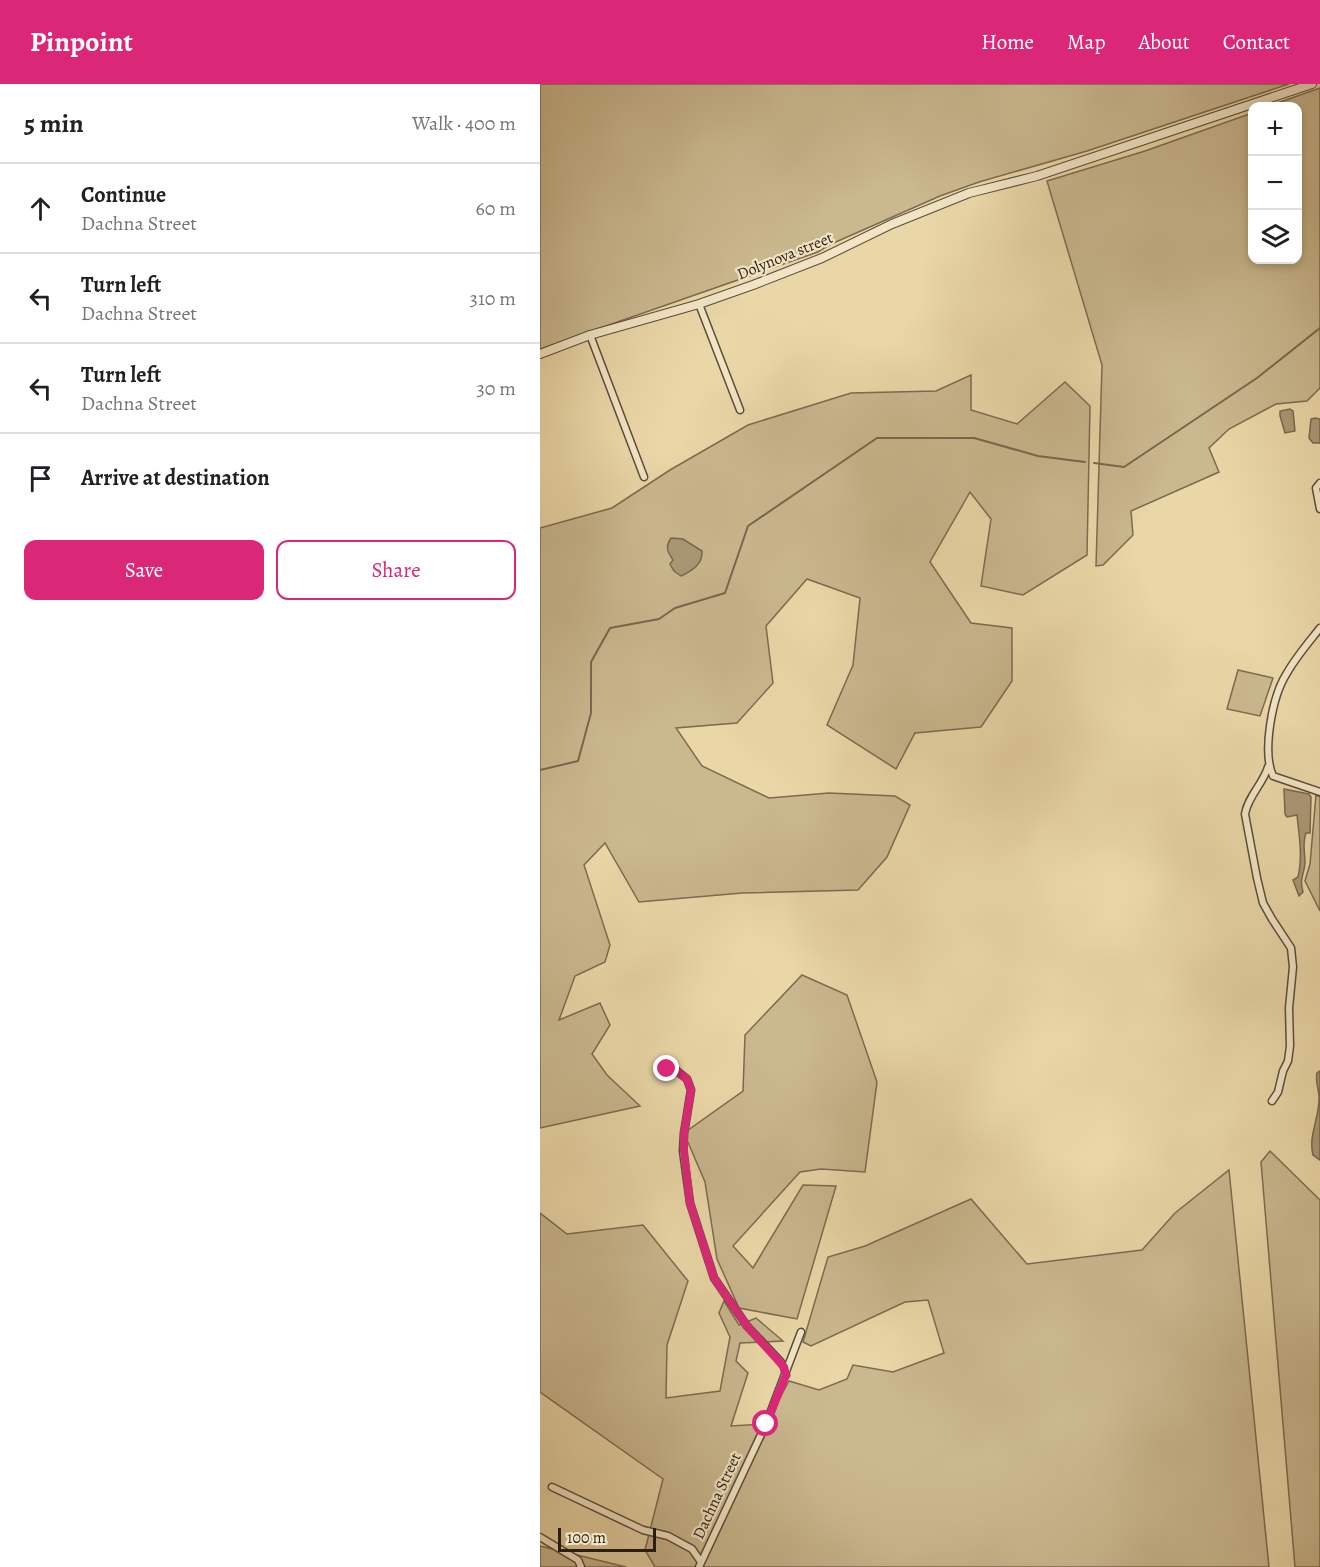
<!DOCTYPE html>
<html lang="en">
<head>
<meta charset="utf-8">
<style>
	body { margin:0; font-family:Alegreya,serif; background:#f6f6f6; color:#202124 }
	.controls { position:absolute; right:18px; top:18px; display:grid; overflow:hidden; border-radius:12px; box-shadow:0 3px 9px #0003 }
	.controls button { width:54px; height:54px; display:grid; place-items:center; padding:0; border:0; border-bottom:2px solid #e0e0e0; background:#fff; color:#202124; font:30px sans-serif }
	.scale { position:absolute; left:18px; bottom:15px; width:98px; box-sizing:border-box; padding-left:6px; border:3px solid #2d1e13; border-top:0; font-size:16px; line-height:21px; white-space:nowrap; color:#2d1e13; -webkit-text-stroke:4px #f1e5c6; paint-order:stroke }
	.stop { position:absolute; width:18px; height:18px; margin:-14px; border:4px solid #db2777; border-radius:50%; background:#fff }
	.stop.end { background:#db2777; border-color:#fff; box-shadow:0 2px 6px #0008 }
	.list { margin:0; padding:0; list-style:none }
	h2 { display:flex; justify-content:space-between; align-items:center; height:78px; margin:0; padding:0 24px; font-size:26px }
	h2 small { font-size:20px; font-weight:400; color:#757577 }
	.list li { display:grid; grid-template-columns:39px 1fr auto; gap:18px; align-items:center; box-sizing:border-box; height:90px; padding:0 24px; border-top:2px solid #e0e0e0 }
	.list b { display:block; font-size:22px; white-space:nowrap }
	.list p { margin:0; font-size:20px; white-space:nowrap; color:#757577 }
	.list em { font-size:20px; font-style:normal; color:#757577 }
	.actions { display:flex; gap:12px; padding:18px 24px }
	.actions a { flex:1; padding:14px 0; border:2px solid #db2777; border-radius:12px; text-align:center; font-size:21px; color:#db2777 }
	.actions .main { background:#db2777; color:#fff }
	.icon { flex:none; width:33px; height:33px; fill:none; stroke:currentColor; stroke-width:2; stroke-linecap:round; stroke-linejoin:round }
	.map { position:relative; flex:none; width:780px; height:1483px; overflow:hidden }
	header { display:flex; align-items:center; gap:36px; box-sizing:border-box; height:84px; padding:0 30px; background:#db2777; color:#fff }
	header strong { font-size:28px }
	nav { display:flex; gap:33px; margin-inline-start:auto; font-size:21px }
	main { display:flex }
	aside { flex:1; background:#fff }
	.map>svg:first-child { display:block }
	.green { fill:#cab88f; stroke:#7c6b51; stroke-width:1.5 }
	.water { fill:#aa9875; stroke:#78674e; stroke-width:1.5 }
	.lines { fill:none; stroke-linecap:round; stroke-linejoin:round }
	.stream { stroke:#78674e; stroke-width:2 }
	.minor-casing { stroke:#5c4c38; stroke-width:9 }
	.tertiary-casing { stroke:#5c4c38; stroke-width:10 }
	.minor { stroke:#f1e5c6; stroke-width:6 }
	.tertiary { stroke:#f1e5c6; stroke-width:8 }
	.route { stroke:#db2777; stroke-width:8 }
	.labels { text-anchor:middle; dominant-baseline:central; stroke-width:4.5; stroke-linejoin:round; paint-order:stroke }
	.street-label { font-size:16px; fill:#2d1e13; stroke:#f1e5c6 }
</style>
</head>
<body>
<header>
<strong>Pinpoint</strong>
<nav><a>Home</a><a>Map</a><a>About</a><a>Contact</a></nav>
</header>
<main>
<aside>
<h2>5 min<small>Walk · 400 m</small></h2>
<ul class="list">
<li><svg class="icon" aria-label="ahead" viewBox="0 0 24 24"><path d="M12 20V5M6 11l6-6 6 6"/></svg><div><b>Continue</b><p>Dachna Street</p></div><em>60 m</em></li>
<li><svg class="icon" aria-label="left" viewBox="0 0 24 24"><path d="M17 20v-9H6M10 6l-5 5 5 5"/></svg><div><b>Turn left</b><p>Dachna Street</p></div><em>310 m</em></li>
<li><svg class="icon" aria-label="left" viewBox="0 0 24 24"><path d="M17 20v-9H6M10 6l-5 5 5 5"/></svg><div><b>Turn left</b><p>Dachna Street</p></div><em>30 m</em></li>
<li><svg class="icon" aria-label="arrive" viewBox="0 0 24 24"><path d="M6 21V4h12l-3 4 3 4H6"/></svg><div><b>Arrive at destination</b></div></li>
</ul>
<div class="actions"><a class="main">Save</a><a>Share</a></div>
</aside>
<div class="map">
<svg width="780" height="1483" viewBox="0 0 780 1483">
	<rect width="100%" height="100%" fill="#ead7a8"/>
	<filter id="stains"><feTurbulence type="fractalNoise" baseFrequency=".00333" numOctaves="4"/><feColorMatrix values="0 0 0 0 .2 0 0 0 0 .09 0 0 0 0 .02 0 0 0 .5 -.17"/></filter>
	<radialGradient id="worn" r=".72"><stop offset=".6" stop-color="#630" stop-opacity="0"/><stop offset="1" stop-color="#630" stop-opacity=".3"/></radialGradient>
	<g class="green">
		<path d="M 0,0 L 749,0 L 547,67 L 439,98 L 400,112 L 289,161 L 278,168 L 0,265 Z"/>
		<path d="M 780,4 L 780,304 L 767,317 L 736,320 L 689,345 L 669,364 L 679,388 L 591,427 L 593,451 L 563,481 L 556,482 L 562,281 L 507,97 L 605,67 L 712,29 L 712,176 L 758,176 L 758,22 L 729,22 Z"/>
		<path d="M 431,291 L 431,326 L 477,340 L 525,298 L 550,322 L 547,471 L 483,511 L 441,502 L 451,435 L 430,408 L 390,478 L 431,539 L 472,544 L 472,597 L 441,643 L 375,649 L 356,685 L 287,641 L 313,581 L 320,514 L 267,495 L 226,542 L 233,599 L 197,639 L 136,644 L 162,682 L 229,714 L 289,709 L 355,712 L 370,721 L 347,773 L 318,806 L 202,809 L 99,818 L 65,759 L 44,781 L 70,861 L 65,878 L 35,892 L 19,936 L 60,919 L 70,941 L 52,970 L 67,991 L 100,1022 L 0,1044 L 0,444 L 72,424 L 130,386 L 208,341 L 311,309 L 396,307 Z"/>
		<path d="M 698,586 L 733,594 L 720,632 L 687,625 Z"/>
		<path d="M 776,711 L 780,713 L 780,827 L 765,797 L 770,780 Z"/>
		<path d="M 262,891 L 307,911 L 337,998 L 325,1088 L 281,1085 L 260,1088 L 193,1162 L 213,1184 L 263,1101 L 296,1102 L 257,1235 L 199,1224 L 177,1175 L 165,1098 L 144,1049 L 203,1007 L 205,951 Z"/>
		<path d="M 730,1067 L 780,1116 L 780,1483 L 755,1483 L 721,1078 Z"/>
		<path d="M 689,1086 L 729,1483 L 115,1483 L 105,1466 L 123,1395 L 0,1308 L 0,1129 L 27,1150 L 103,1141 L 148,1197 L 127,1261 L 126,1314 L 180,1307 L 190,1253 L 179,1229 L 184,1217 L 199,1241 L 216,1234 L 243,1257 L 200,1259 L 196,1277 L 208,1289 L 191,1342 L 226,1340 L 249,1297 L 279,1306 L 307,1295 L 313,1281 L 353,1288 L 404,1269 L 388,1216 L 365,1218 L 271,1262 L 263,1258 L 288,1173 L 325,1162 L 431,1115 L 487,1180 L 602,1166 L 635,1129 Z"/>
		<path d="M 0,1462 L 86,1483 L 0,1483 Z"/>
	</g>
	<g class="water">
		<path d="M 750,325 L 753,327 L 755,347 L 745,349 L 740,332 L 740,327 Z"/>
		<path d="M 775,334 L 780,335 L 780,359 L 773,359 L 769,354 L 771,335 Z"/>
		<path d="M 131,454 L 143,455 L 162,467 C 163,480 152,487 141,492 L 134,487 L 130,480 L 133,476 C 127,467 125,463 131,454 Z"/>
		<path d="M 744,705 L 769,710 L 771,713 L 770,749 L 766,749 C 762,759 765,768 765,779 C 764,792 759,794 763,808 L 759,812 L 753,796 L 758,793 C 763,772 759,751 757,731 L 747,733 L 745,730 Z"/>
		<path d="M 780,987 L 780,1076 L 773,1071 C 768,1051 780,1033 779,1013 C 779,1005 775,999 777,989 Z"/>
	</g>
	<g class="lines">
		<g class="stream">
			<path d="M 554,379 L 584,383 L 717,294 L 780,244"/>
			<path d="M 0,686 L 38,677 L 51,629 L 51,578 L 70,544 L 119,535 L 135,524 L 185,509 L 208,442 L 337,354 L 434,354 L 498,372 L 545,378"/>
		</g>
		<defs>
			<g id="minor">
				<path d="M 159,220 L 200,326"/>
				<path d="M 50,251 L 104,393"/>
				<path d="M 780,399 L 776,404 L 780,425"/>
				<path d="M 780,544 C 769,558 756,573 747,589 C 732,612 722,668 733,692 L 780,708"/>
				<path d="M 728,683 C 723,700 708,712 705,730 L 717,794 L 723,819 L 732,835 L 751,864 L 753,883 L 749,924 L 750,962 L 748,977 L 743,987 L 738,1008 L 732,1017"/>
				<path d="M 127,985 L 137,987 L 147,995 L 151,1006 L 144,1049 L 143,1067 L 150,1119 L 174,1194 L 207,1242 L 240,1277 L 244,1283 L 246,1291"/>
				<path d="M 12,1403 L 103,1446 L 128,1452 L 152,1465 L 161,1478"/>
				<path d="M 0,1453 L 38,1476 L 41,1483"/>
				<path d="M 159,1483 L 226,1340 L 261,1248"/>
			</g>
			<path id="tertiary" d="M 0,270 L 50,251 L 159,220 L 213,201 L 282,174 L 352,140 L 429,109 L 497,92 L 772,0"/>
		</defs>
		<use href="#minor" class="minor-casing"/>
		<use href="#tertiary" class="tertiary-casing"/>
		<use href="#minor" class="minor"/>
		<use href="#tertiary" class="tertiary"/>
	</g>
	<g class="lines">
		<path class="route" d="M 127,985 L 136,987 L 147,995 L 151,1006 L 144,1049 L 144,1067 L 150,1119 L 174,1194 L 207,1242 L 244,1283 L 246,1291 L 226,1340"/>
	</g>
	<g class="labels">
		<g class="street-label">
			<text transform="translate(245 172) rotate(-22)">Dolynova street</text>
			<text transform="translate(177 1412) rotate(-65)">Dachna Street</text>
		</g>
	</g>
	<rect width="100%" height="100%" filter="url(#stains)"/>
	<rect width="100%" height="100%" fill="url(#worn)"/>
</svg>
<div class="controls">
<button>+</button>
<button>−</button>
<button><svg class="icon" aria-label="layers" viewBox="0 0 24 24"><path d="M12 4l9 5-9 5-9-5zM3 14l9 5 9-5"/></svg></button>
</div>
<div class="scale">100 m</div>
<div class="stop" style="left:226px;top:1340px"></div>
<div class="stop end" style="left:127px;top:985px"></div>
</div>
</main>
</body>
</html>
